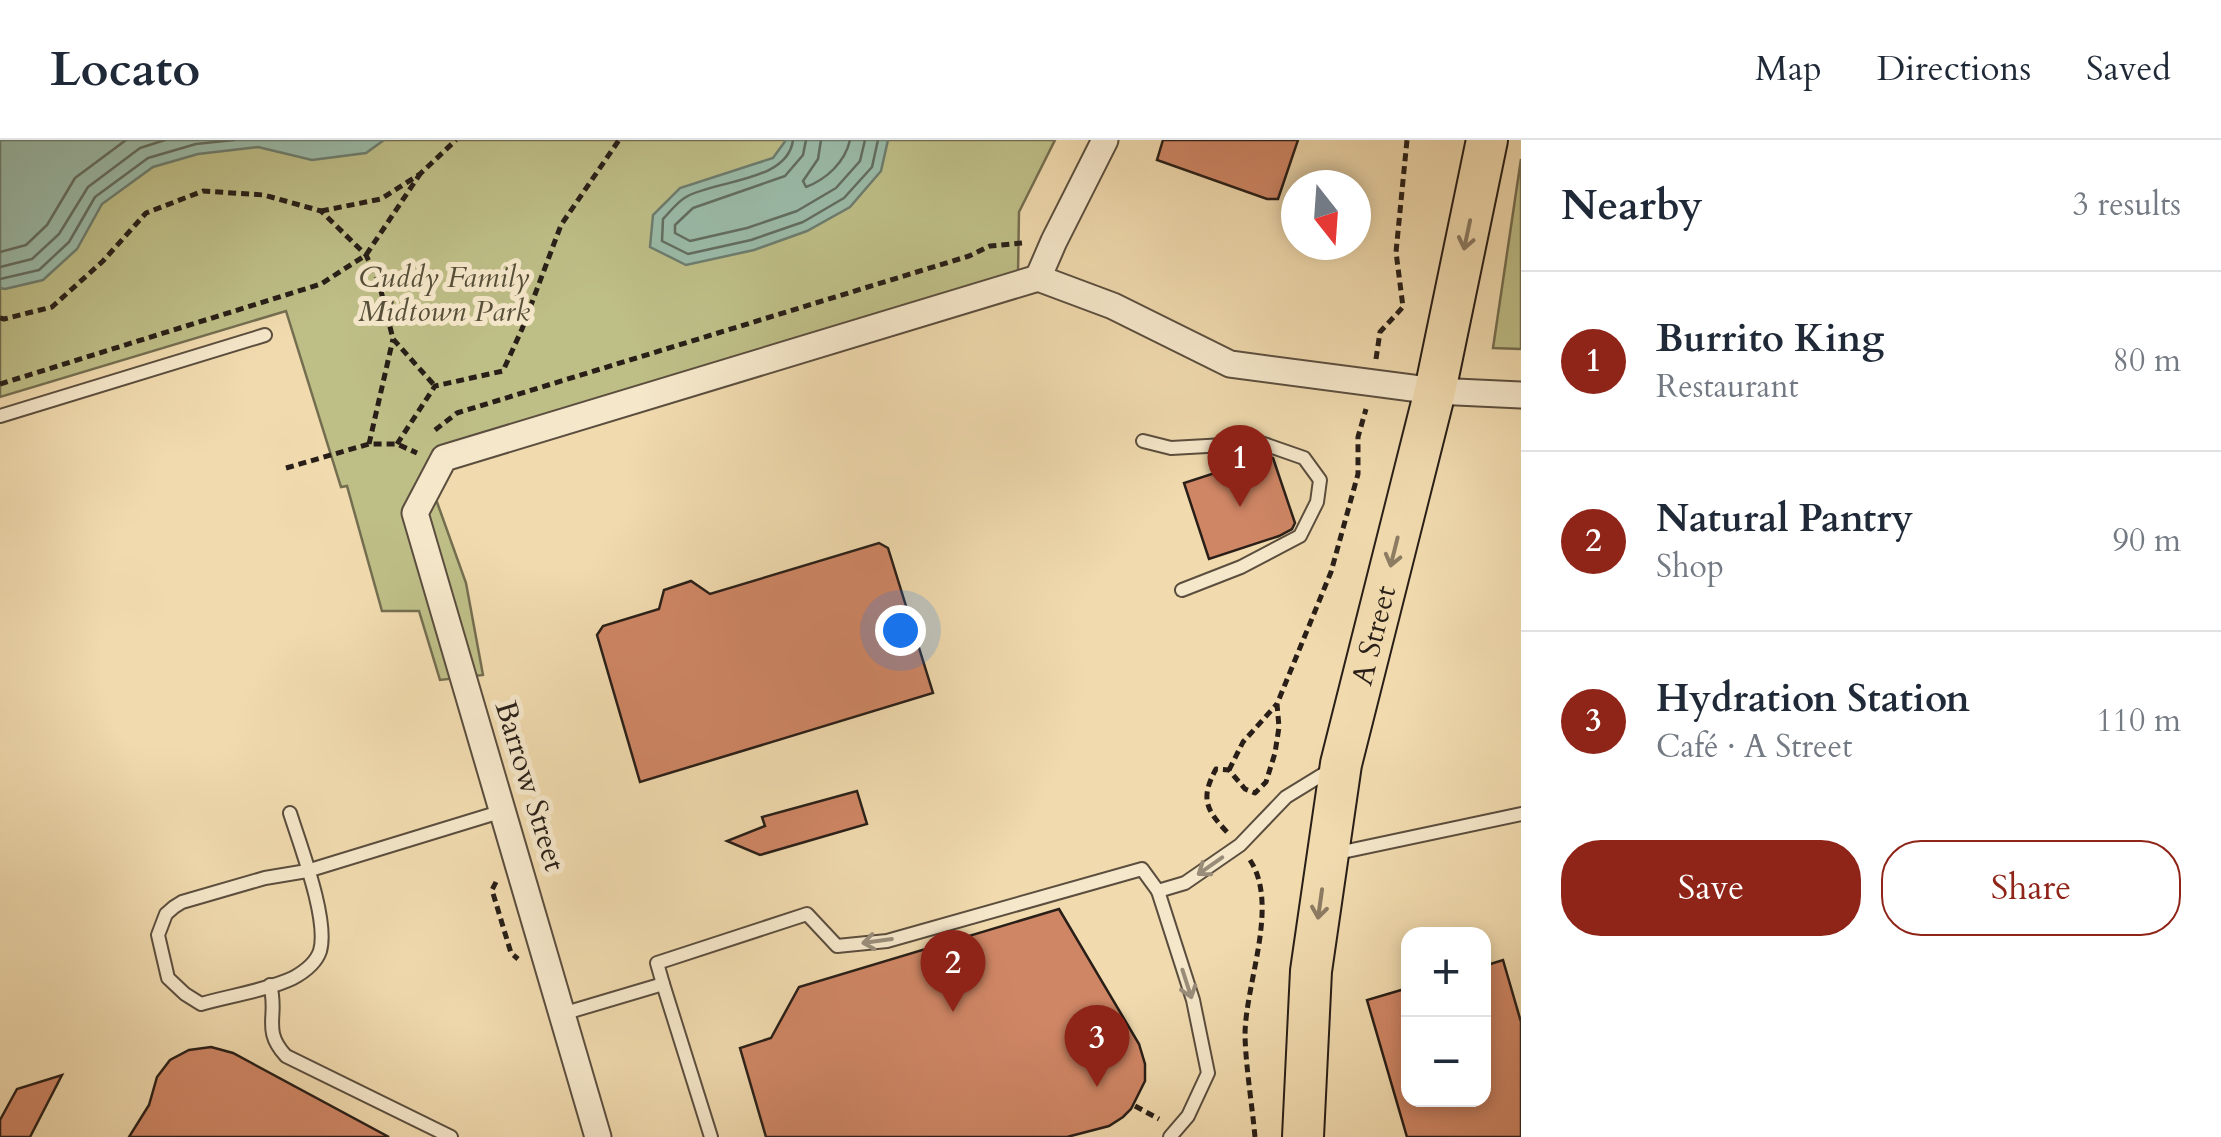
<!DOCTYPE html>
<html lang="en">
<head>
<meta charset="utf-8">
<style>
	body { margin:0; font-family:Cardo,serif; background:#f6f6f7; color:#1f2937 }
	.controls { position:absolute; right:30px; bottom:30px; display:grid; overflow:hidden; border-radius:20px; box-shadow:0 5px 15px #0003 }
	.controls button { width:90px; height:90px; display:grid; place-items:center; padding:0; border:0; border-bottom:2px solid #e0e1e3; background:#fff; color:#1f2937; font:50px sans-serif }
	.compass { position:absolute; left:1281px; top:30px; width:90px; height:90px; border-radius:50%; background:#fff; box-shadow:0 5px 15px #0003; rotate:163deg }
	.you { position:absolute; left:900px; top:490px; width:35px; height:35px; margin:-25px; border:8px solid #fff; border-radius:50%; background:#1a73e8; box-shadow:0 0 0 15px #1a73e833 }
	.badge { display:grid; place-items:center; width:65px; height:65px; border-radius:50%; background:#8f2418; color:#fff; font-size:32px; font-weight:700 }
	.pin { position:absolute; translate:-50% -82px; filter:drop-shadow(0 2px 5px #0008) }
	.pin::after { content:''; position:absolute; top:52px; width:35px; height:30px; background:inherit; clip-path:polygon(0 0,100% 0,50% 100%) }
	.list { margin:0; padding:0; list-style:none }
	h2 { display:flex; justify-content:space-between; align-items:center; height:130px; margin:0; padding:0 40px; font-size:42px }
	h2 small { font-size:32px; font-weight:400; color:#747a83 }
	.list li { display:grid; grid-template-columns:65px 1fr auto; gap:30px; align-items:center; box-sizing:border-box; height:180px; padding:0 40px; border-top:2px solid #e0e1e3 }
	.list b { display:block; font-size:38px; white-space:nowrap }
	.list p { margin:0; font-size:32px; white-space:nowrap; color:#747a83 }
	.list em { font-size:32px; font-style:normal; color:#747a83 }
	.actions { display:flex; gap:20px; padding:30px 40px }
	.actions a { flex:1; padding:22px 0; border:2px solid #8f2418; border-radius:40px; text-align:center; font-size:35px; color:#8f2418 }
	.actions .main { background:#8f2418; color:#fff }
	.map { position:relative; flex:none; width:1521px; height:997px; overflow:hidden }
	header { display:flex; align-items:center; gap:60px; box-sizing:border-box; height:140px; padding:0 50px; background:#fff; border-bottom:2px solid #e0e1e3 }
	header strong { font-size:48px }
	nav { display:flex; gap:55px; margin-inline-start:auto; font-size:35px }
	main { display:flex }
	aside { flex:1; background:#fff }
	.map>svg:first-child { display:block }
	.green { fill:#bebe87; stroke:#746e50; stroke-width:2.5 }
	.water { fill:#9abba9; stroke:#6d7d6f; stroke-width:2.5 }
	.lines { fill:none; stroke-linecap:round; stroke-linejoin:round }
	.shore { stroke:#626d60; stroke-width:2.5 }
	.building { fill:#cf8665; stroke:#291f18; stroke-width:2.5 }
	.service-casing { stroke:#5b4e3e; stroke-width:16 }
	.minor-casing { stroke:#5b4e3e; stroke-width:29 }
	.primary-casing { stroke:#291f18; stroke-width:44 }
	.path { stroke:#291f18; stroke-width:5; stroke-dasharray:8 5; stroke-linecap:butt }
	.service { stroke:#f5e7ca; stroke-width:12 }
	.minor { stroke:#f5e7ca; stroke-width:25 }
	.primary { stroke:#f0daae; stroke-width:40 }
	.oneway { stroke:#8c7c63 }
	.oneway2 { stroke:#998d7a }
	.labels { text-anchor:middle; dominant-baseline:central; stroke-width:10; stroke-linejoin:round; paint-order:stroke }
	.park-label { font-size:30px; font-style:italic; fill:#564f39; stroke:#f5e7ca }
	.street-label { font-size:30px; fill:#291f18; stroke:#f5e7ca }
</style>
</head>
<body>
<header>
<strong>Locato</strong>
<nav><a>Map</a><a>Directions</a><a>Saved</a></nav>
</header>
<main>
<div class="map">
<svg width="1521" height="997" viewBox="0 0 1521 997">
	<rect width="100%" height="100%" fill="#f0daae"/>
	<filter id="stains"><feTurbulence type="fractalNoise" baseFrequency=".002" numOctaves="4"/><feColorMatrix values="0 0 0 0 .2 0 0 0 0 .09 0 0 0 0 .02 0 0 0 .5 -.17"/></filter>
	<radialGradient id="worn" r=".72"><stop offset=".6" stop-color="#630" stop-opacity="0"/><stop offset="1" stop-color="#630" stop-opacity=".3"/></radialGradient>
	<g class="green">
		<path d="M 0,0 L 1055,0 L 1019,72 L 1018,135 L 435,318 L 428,337 L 466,443 L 483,535 L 440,540 L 419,471 L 382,471 L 347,346 L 341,347 L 286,171 L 0,257 Z"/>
		<path d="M 1521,19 L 1521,209 L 1493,208 Z"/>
	</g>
	<g class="water">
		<path d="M 0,0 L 384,0 L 366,13 L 312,20 L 258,7 L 198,14 L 153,27 L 102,64 L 77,109 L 43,140 L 5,149 L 0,148 Z"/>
		<path d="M 786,0 L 888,0 L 881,31 L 850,67 L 807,91 L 754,110 L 686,125 L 650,107 L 653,75 L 680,48 L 773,18 Z"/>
	</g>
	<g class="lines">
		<g class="shore">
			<path d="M 793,0 C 788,42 715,40 686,57 C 677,62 670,72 663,79 L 662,101 L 688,114 L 751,100 L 803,82 L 844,58 L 872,27 L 878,0"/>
			<path d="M 806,0 L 803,15 L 785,36 L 693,68 L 675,85 L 675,93 L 690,101 L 747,88 L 797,71 L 836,48 L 860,21 L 865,0"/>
			<path d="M 821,0 L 818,19 L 803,41 L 806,47 C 827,39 845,22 850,0"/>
			<path d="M 0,112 L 26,105 L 47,85 L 75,38 L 126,0"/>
			<path d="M 0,127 L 32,119 L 59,94 L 88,47 L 140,8 L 165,0"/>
			<path d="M 0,139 L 39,130 L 69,102 L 95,57 L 148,18 L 196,4 L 234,0"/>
		</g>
	</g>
	<g class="building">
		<path d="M 1163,0 L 1298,0 L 1278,59 L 1267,59 L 1157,20 Z"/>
		<path d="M 1267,316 L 1273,318 L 1295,383 L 1292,389 L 1279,396 L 1209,419 L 1184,343 Z"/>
		<path d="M 879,403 L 888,408 L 933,553 L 640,642 L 597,495 L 603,486 L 659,469 L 664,450 L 691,441 L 710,454 Z"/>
		<path d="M 857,651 L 867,684 L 760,715 L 727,701 L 765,686 L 762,677 Z"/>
		<path d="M 1059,769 L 1139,904 L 1145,924 L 1145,941 L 1131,969 L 1123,977 L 1109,986 L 1067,997 L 766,997 L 740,908 L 771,898 L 799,847 Z"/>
		<path d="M 1503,820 L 1521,882 L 1521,997 L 1407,997 L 1367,860 L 1408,848 L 1408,960 L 1484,960 L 1484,826 Z"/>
		<path d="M 211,907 L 233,913 L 389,997 L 129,997 L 149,965 L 157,937 L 170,920 L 189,910 Z"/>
		<path d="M 62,935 L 30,997 L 0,997 L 0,980 L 17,949 Z"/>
	</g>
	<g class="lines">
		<defs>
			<g id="service">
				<path d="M 0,276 L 265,195"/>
				<path d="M 1143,301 L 1171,308 L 1261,303 L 1304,318 L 1320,340 L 1317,362 L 1300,396 L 1241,427 L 1182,450"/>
				<path d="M 290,673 C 300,705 329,780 320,811 C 316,823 304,832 293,838 C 268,850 229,856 201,864 L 185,854 L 168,838 L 158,795 L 166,774 L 174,767 L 182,762 L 265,738 L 307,731 L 503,671"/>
				<path d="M 1333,714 L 1521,674"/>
				<path d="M 1158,751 L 1193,860 L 1208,933 L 1188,976 L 1170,997"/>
				<path d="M 663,844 L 711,997"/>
				<path d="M 270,845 C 279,876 261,889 286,916 L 451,997"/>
				<path d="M 562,874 L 663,844 L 657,823 L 807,774 L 837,806 L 887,801 L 1142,729 L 1158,751 L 1185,743 L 1240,705 L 1286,657 L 1330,630"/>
			</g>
			<g id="minor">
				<path d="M 1105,0 L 1054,101 L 1038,138 L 1113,166 L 1230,224 L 1435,251 L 1521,255"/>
				<path d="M 598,997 L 415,373 L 444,318 L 1038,138"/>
			</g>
			<g id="primary">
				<path id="s1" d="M 1303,997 L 1311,831 L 1341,624 L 1435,251 L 1487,0"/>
			</g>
		</defs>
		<use href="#service" class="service-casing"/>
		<use href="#minor" class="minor-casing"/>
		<use href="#primary" class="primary-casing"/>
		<g class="path">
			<path d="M 321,71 L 381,59 L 420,34 L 456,0"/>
			<path d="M 0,178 L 4,179 L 52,167 L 103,121 L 146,73 L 203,51 L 264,55 L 321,71 L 366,115 L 379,143 L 393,199 L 435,246"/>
			<path d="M 1376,219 L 1380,192 L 1403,167 L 1396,112 L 1407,0"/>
			<path d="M 0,244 L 321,144 L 366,115 L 420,34"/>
			<path d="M 435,290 L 457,273 L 969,116 L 990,106 L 1022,103"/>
			<path d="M 369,304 L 393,199"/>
			<path d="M 397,304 L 435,246 L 503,231 L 522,189 L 561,85 L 619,0"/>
			<path d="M 286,328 L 369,304 L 397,304 L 417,313"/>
			<path d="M 1229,630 L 1243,602 L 1277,564"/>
			<path d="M 1227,692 C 1206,670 1200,658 1216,629 L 1229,630 L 1245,649 L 1255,653 L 1266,642 L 1275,613 L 1279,587 L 1277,564 L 1331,432 L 1358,334 L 1358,297 L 1366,269"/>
			<path d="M 1250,720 C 1280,766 1245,843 1245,896 C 1246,929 1252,964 1255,997"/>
			<path d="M 496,742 L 492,750 L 511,813 L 518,819"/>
			<path d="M 1135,966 L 1159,979"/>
		</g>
		<use href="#service" class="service"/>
		<use href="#minor" class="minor"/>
		<use href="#primary" class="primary"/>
	</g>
	<defs><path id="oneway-shaft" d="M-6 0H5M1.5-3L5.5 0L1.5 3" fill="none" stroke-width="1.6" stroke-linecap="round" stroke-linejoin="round" transform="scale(2.5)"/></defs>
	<g class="oneway">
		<use href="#oneway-shaft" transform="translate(1467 95) rotate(102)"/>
		<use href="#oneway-shaft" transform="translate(1394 412) rotate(104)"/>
		<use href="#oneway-shaft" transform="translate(1320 764) rotate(98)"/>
	</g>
	<g class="oneway2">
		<use href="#oneway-shaft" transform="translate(1210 726) rotate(145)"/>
		<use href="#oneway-shaft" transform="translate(877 801) rotate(172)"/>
		<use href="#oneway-shaft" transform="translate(1187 844) rotate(72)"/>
	</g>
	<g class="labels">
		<g class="park-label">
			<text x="444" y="137">Cuddy Family<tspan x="444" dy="34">Midtown Park</tspan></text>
		</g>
		<g class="street-label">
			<text stroke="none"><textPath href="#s1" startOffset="508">A Street</textPath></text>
			<text transform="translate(530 646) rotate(73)">Barrow Street</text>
		</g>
	</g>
	<rect width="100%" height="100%" filter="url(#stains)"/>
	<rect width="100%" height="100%" fill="url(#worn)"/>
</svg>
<div class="controls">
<button>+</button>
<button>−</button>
</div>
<svg class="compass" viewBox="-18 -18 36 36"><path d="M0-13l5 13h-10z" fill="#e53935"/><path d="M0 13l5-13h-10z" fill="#747a83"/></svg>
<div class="you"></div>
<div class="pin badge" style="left:1240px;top:367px">1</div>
<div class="pin badge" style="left:953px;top:872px">2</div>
<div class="pin badge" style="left:1097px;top:947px">3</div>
</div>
<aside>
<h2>Nearby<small>3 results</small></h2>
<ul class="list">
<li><span class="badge">1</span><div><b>Burrito King</b><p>Restaurant</p></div><em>80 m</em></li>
<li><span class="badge">2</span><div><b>Natural Pantry</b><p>Shop</p></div><em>90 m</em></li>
<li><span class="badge">3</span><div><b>Hydration Station</b><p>Café · A Street</p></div><em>110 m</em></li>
</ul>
<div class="actions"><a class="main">Save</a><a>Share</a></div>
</aside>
</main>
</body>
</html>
